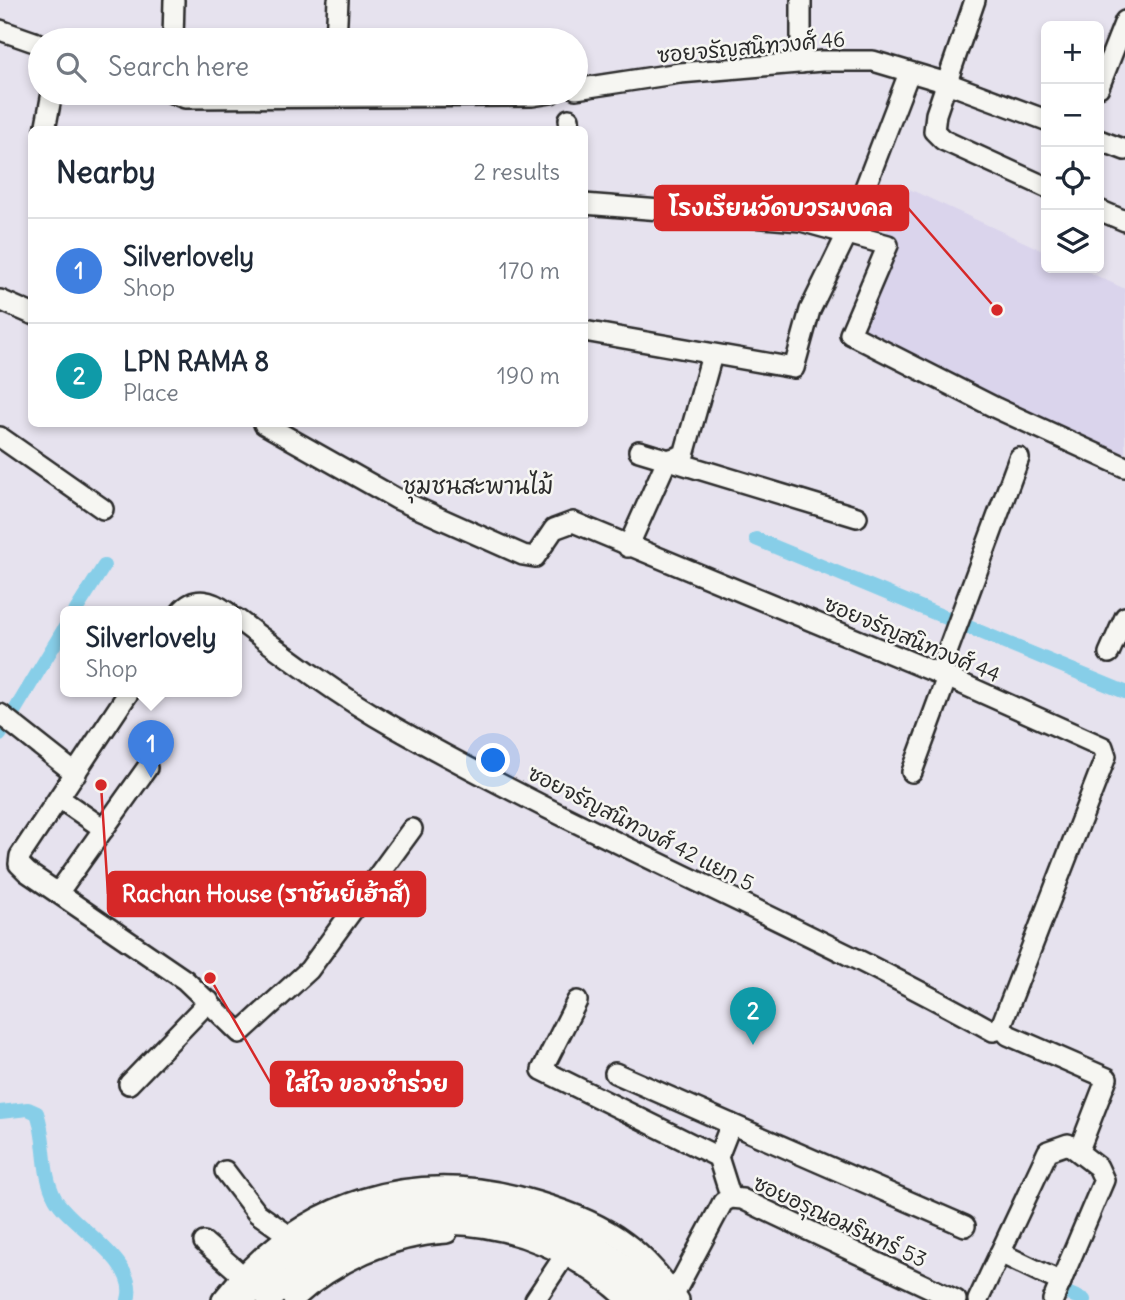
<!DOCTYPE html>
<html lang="en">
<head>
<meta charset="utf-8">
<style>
	body { margin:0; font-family:Delius,"Playpen Sans Thai",sans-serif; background:#f6f6f7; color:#1f2937 }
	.controls { position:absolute; right:21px; top:21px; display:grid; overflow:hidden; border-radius:10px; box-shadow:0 4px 10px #0003 }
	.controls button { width:63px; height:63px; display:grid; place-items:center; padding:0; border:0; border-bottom:2px solid #e0e1e3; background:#fff; color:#1f2937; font:35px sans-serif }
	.you { position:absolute; left:494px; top:761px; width:24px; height:24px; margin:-18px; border:5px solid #fff; border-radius:50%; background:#1a73e8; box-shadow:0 0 0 10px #1a73e833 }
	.badge { display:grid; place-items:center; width:46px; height:46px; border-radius:50%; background:#d1495b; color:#fff; font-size:23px; font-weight:700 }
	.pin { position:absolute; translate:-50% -58px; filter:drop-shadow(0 2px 4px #0008) }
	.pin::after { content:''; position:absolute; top:37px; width:24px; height:21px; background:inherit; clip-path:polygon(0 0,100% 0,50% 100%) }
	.popup { position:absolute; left:60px; top:606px; width:182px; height:91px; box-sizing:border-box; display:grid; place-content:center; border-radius:10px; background:#fff; filter:drop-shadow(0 2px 5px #0005); font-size:23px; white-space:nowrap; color:#747a83 }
	.popup b { font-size:26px; color:#1f2937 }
	.popup::after { content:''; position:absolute; left:50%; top:100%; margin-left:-14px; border:14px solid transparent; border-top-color:#fff }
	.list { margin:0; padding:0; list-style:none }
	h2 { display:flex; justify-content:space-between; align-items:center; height:91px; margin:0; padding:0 28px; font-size:30px }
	h2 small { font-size:23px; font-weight:400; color:#747a83 }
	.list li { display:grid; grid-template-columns:46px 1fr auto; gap:21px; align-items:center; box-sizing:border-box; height:105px; padding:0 28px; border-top:2px solid #e0e1e3 }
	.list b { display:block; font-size:26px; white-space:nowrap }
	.list p { margin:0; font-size:23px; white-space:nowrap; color:#747a83 }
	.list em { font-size:23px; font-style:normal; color:#747a83 }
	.icon { flex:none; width:38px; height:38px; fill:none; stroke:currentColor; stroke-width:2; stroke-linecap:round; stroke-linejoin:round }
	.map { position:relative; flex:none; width:1125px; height:1300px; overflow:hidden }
	.search { position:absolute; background:#fff; box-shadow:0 4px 10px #0003; left:28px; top:28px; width:560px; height:77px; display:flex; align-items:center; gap:18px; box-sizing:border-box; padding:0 24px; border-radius:38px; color:#747a83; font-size:26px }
	.panel { position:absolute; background:#fff; box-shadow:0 4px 10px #0003; left:28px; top:126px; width:560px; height:301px; border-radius:10px }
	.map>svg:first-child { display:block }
	.built { fill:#dad4ec }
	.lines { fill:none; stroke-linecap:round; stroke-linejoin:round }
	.canal { stroke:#87cee8; stroke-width:14 }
	.minor-casing { stroke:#2b2b2b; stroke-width:24 }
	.major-casing { stroke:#2b2b2b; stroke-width:28 }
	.minor { stroke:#f6f6f2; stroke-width:19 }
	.major { stroke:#f6f6f2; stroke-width:23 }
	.labels { text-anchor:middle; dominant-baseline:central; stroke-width:5; stroke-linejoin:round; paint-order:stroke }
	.street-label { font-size:21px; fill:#2b2b2b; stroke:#f6f6f2 }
	.neighbourhood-label { font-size:23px; fill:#2b2b2b; stroke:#f6f6f2 }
	.leader { fill:none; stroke:#d62828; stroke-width:2.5 }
	.callout-dot { fill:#d62828; stroke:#f6f6f2; stroke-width:2.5 }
	.callout { fill:#d62828; stroke:#d62828; stroke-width:2.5 }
	.callout-label { font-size:23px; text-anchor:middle; font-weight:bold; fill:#fff }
</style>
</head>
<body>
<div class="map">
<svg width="1125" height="1300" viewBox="0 0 1125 1300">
	<rect width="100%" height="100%" fill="#e6e2ee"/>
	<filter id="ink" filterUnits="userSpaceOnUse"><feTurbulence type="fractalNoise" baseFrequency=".0143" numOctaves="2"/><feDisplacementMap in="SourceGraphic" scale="14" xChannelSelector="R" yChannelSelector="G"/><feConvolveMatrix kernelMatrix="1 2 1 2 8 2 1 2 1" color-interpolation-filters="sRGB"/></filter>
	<g filter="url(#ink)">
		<path class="built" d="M 907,188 L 1046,252 L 1046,268 L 1080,268 L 1125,289 L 1125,462 L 861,331 L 885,236 Z"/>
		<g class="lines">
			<g class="canal">
				<path d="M 756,539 L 1125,692"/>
				<path d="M 75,612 L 104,566"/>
				<path d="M 0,735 L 65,627"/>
				<path d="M 0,1112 L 28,1109 L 37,1113 C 47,1140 41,1172 55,1198 C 70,1226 140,1261 128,1300"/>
				<path d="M 1067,1293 L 1084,1300"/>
			</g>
			<defs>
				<g id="minor">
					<path d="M 801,0 L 801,63"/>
					<path d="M 975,0 L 936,114 L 934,131 L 943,140 L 1046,187"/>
					<path d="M 0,30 L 40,44"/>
					<path d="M 173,40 L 174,0"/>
					<path d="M 336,40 L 338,0"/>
					<path d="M 1099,87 L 1125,21"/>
					<path d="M 576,89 L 680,73 L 822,61 L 873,61 L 947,83 L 1046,120"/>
					<path d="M 172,93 L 185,98 L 532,96 L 551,93"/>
					<path d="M 569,119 L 570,130"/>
					<path d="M 45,130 L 52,93"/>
					<path d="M 1099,140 L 1125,150"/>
					<path d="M 584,204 L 801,221 L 888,245 L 850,334 L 996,408 L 1125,467"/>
					<path d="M 1099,210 L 1125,221"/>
					<path d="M 0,300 L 32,314"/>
					<path d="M 584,331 L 794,368 L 810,310 L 848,232 L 909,73"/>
					<path d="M 264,424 L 397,499 L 523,555 L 535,557 L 554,529 L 573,522 L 947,677 L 1103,747 L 1106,756 L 1001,1026 L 1008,1035 L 1107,1078 L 1079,1150"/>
					<path d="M 0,437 L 103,509"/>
					<path d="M 639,451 L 857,517"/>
					<path d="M 628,547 L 667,460 L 684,455 L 712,355"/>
					<path d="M 181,612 C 195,595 212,601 227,612"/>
					<path d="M 237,619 C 287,657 339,696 394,727 C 589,837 797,922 993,1031 L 1001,1029"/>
					<path d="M 1109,653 L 1125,617"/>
					<path d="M 939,674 L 1019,458"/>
					<path d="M 129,692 L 20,856 L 19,864 L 27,872 L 185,980 L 240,1033 L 309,970 L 412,829"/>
					<path d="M 0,714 L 76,774"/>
					<path d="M 912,772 L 947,677"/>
					<path d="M 59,798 L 104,829"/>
					<path d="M 63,886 L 147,768"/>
					<path d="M 577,1001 L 542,1070 L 718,1157 L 731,1198"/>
					<path d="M 615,1073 L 731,1124 L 718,1157"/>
					<path d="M 129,1084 L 209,1001"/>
					<path d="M 731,1124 L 965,1226"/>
					<path d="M 225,1171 L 257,1213 L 288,1235"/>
					<path d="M 204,1242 L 243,1276"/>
					<path d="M 1000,1253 L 1061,1282"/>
					<path d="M 674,1294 L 723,1202 L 731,1198 L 742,1199 L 956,1300"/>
					<path d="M 222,1300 C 302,1198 415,1164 538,1202 C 568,1211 600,1223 625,1242 C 647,1258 663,1279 679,1300"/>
					<path d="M 293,1300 C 335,1262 390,1236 447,1233"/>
					<path d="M 535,1300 L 561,1261"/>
					<path d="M 978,1300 L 1048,1151 L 1068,1144 L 1098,1167 L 1104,1180 L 1053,1300"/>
				</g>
				<g id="major">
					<path d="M 244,1300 C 348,1172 551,1174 657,1300"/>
					<path d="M 269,1300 C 373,1192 525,1201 631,1300"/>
				</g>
			</defs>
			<use href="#minor" class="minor-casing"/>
			<use href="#major" class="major-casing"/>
			<use href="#minor" class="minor"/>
			<use href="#major" class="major"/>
		</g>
	</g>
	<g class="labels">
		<g class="street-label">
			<text transform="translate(751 47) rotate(-5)">ซอยจรัญสนิทวงศ์ 46</text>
			<text transform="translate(912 639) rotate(23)">ซอยจรัญสนิทวงศ์ 44</text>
			<text transform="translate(641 828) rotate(27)">ซอยจรัญสนิทวงศ์ 42 แยก 5</text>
			<text transform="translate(840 1221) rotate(25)">ซอยอรุณอมรินทร์ 53</text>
		</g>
		<g class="neighbourhood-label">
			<text x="478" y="485">ชุมชนสะพานไม้</text>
		</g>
	</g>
	<path class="leader" d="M997 310L908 208M101 785L108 894M210 978L271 1084"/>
	<g class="callout-dot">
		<circle cx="997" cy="310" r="7"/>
		<circle cx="101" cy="785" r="7"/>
		<circle cx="210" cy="978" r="7"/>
	</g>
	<g class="callout">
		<rect x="655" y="186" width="253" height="44" rx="7"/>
		<rect x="108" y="872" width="317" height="44" rx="7"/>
		<rect x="271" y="1062" width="191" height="44" rx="7"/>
	</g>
	<g class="callout-label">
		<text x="781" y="216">โรงเรียนวัดบวรมงคล</text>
		<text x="266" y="902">Rachan House (ราชันย์เฮ้าส์)</text>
		<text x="367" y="1092">ใส่ใจ ของชำร่วย</text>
	</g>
</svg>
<div class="controls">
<button>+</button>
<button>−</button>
<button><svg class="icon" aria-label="locate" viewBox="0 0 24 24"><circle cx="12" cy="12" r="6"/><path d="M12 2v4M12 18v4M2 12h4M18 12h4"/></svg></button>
<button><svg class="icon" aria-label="layers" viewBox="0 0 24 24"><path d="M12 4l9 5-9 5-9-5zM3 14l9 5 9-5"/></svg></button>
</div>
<div class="you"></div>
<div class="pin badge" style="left:151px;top:778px;background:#3f7fe0">1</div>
<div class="popup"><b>Silverlovely</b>Shop</div>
<div class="pin badge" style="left:753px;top:1045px;background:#0f9aa8">2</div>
<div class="search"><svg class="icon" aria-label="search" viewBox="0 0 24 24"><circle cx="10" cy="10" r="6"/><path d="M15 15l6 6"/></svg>Search here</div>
<section class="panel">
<h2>Nearby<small>2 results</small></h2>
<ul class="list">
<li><span class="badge" style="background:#3f7fe0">1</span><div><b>Silverlovely</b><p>Shop</p></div><em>170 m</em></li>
<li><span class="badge" style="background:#0f9aa8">2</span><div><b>LPN RAMA 8</b><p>Place</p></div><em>190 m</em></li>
</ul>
</section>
</div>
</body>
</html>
